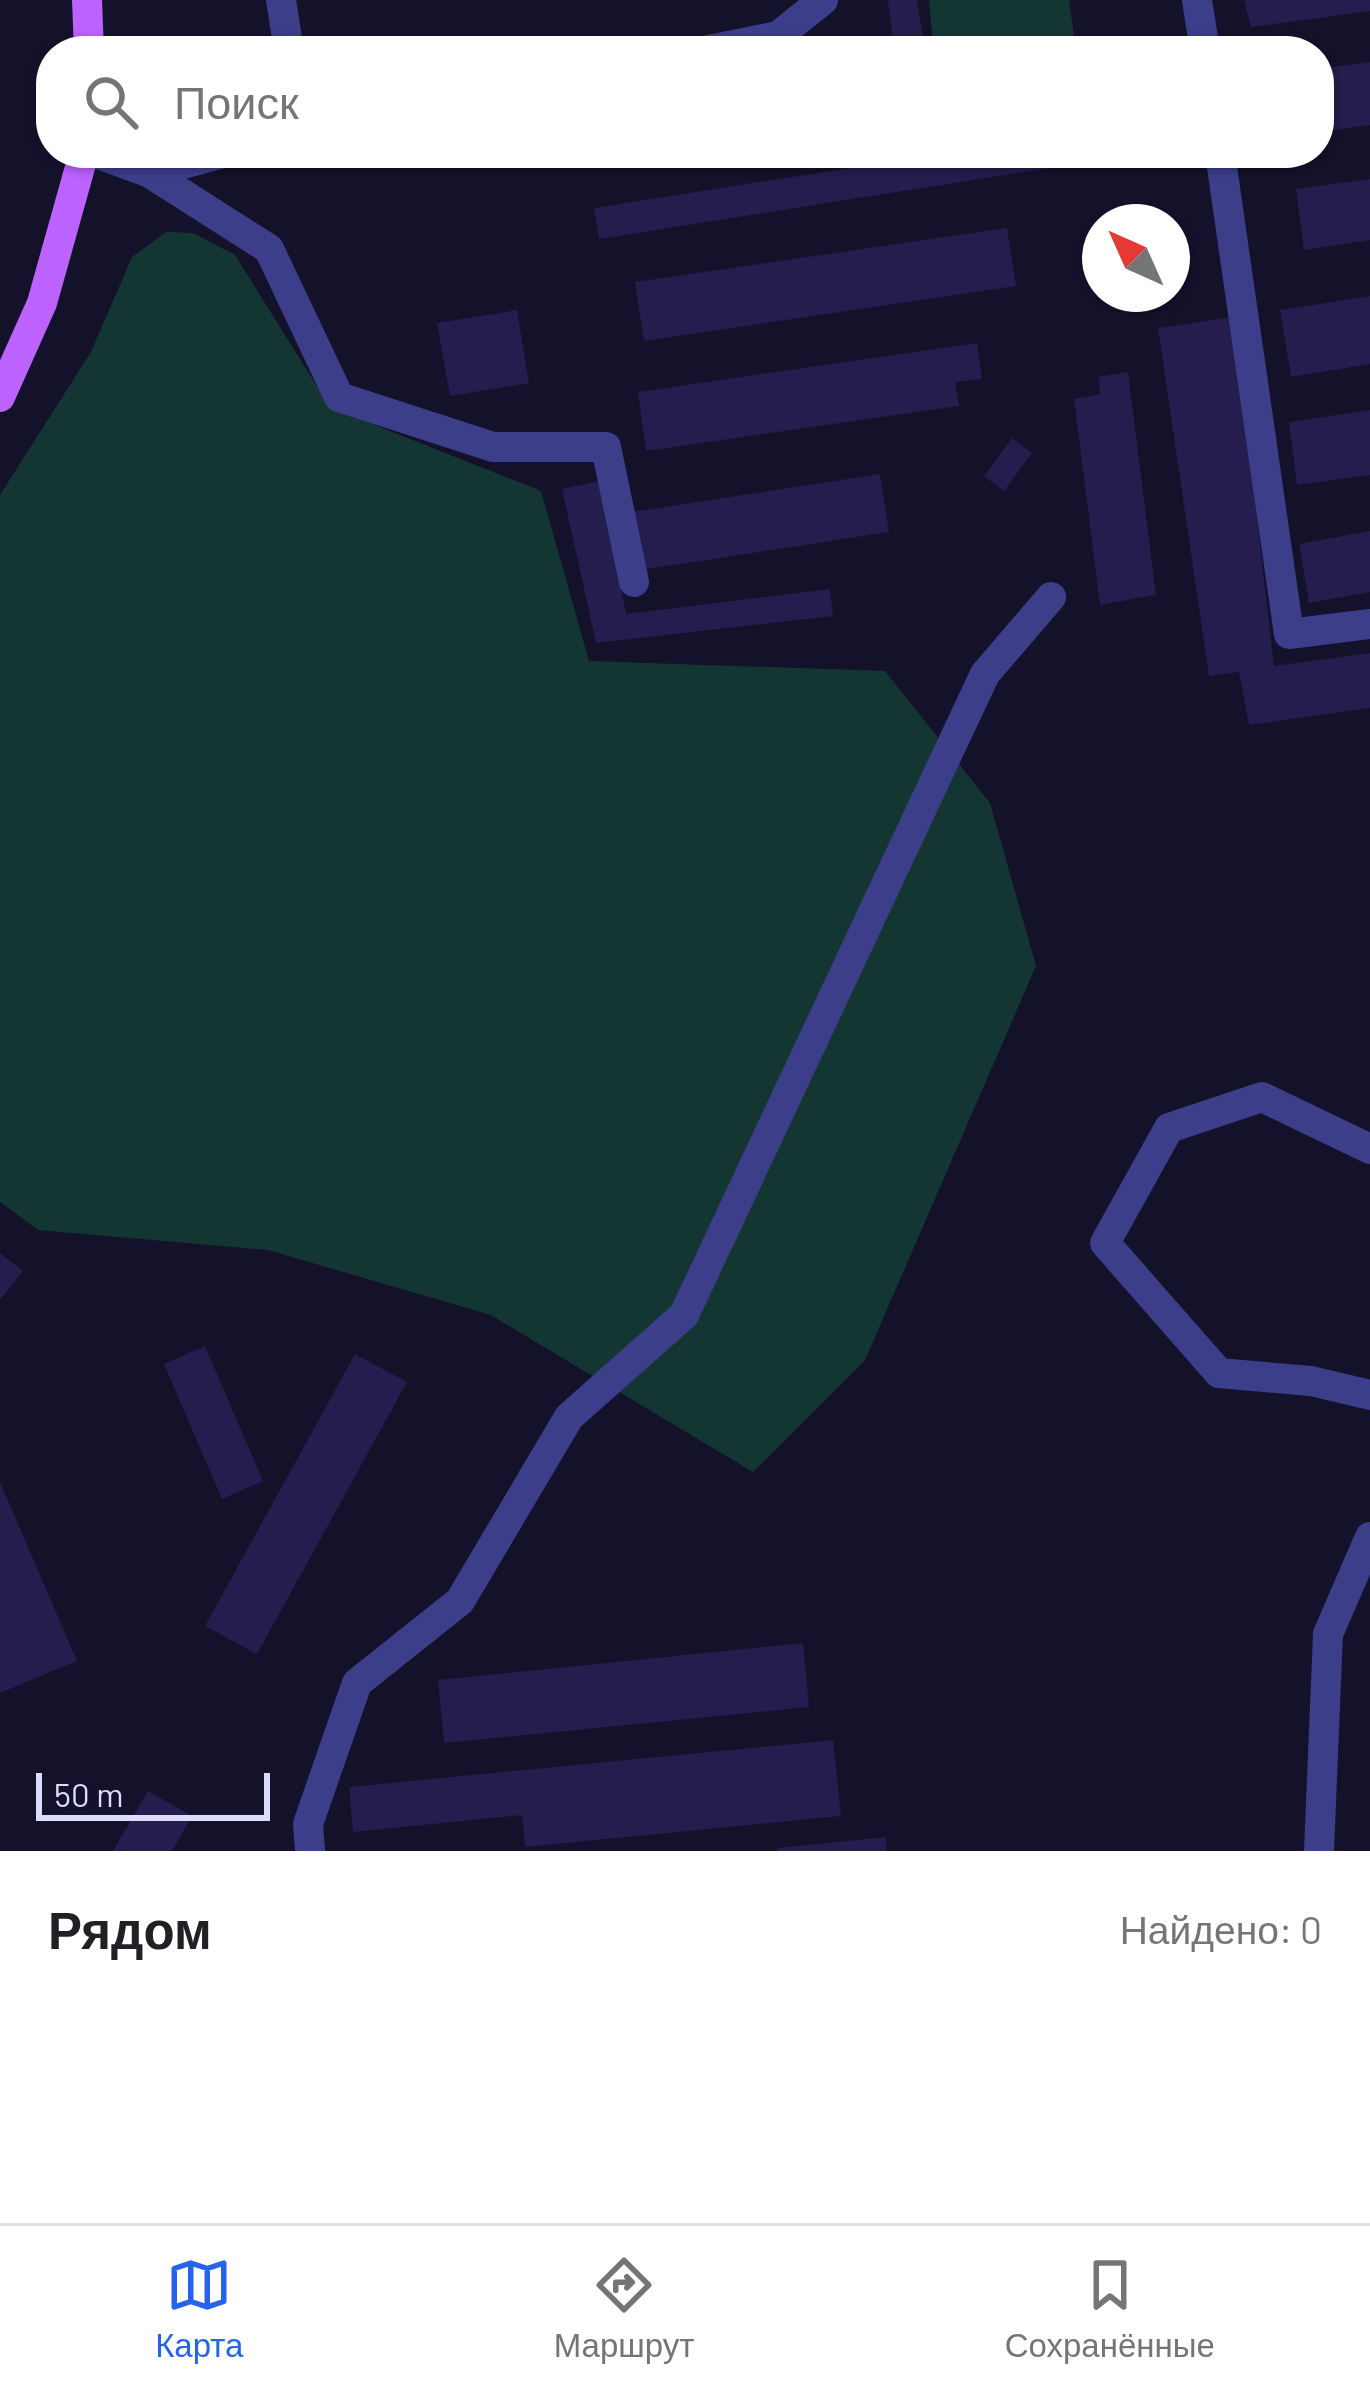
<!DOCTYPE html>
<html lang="ru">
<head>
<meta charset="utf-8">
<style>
	body { margin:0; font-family:Barlow,sans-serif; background:#f2f2f2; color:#202124 }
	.compass { position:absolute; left:1082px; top:204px; width:108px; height:108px; border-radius:50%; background:#fff; box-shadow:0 3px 9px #0004; rotate:315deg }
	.scale { position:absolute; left:36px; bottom:30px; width:234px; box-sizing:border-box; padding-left:12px; border:6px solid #dddbff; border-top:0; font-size:33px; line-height:42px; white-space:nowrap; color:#dddbff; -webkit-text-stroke:9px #14112b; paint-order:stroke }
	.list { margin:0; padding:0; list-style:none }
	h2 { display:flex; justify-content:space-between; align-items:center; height:156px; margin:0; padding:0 48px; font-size:51px }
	h2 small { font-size:39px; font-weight:400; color:#757577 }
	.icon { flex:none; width:66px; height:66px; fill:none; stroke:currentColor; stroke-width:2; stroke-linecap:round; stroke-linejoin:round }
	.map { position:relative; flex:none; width:1370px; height:1851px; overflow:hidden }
	.search { position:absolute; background:#fff; box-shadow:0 3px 9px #0004; left:36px; right:36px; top:36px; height:132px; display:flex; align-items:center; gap:30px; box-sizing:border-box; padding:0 42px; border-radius:48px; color:#757577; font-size:45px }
	.sheet { height:372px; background:#fff }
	nav { display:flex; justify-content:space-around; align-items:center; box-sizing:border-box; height:168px; border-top:3px solid #e0e0e0; background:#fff; font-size:33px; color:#757577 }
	nav a { display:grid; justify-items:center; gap:6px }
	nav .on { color:#2563eb }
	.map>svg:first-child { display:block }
	.green { fill:#143632 }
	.building { fill:#241d4d }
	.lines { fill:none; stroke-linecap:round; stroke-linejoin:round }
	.minor { stroke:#3c3e8a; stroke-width:30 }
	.major { stroke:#bb62ff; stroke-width:30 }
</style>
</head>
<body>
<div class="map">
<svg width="1370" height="1851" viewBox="0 0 1370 1851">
	<rect width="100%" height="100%" fill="#14112b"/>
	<g class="green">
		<path d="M 1069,0 L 1075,44 L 1037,51 L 934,51 L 929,0 Z"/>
		<path d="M 166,232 L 193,233 L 235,255 L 330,407 L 541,491 L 589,661 L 885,671 L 990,803 L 1036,966 L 865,1360 L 753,1472 L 491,1315 L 268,1250 L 38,1230 L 0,1202 L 0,495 L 91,352 L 132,257 Z"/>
	</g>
	<g class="building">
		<path d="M 888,0 L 917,0 L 925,51 L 894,51 Z"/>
		<path d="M 1244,0 L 1370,0 L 1370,11 L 1251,27 Z"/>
		<path d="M 1370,62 L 1370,125 L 1319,132 L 1319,69 Z"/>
		<path d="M 945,153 L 1125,156 L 599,239 L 594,208 Z"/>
		<path d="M 1370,179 L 1370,240 L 1304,250 L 1296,189 Z"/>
		<path d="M 1007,228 L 1016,286 L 644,341 L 635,282 Z"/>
		<path d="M 1370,296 L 1370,364 L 1291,377 L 1280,310 Z"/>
		<path d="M 517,310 L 529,383 L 450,396 L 437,323 Z"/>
		<path d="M 1234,317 L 1274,666 L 1370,653 L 1370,708 L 1249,725 L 1239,672 L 1209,676 L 1158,328 Z"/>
		<path d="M 977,343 L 982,379 L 955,382 L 959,406 L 646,451 L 638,392 Z"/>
		<path d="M 1128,372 L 1156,595 L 1100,605 L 1074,399 L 1100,394 L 1099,377 Z"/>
		<path d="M 1370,410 L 1370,475 L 1297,485 L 1289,422 Z"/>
		<path d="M 1012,438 L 1032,453 L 1004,491 L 984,476 Z"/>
		<path d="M 880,474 L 889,532 L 641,570 L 632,512 Z"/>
		<path d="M 599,481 L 626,614 L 830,589 L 833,616 L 596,643 L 562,489 Z"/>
		<path d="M 1370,531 L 1370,592 L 1309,603 L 1299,544 Z"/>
		<path d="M 0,1253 L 23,1271 L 0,1300 Z"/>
		<path d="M 205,1346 L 263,1481 L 222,1499 L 164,1364 Z"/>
		<path d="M 355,1354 L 407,1382 L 257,1654 L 205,1626 Z"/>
		<path d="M 0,1482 L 77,1661 L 0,1693 Z"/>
		<path d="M 803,1643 L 809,1707 L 444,1743 L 438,1680 Z"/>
		<path d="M 833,1740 L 841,1816 L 525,1847 L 522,1815 L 353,1832 L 349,1787 Z"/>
		<path d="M 148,1791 L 192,1816 L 172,1851 L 113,1851 Z"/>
		<path d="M 886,1837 L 887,1851 L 777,1851 L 777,1848 Z"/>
	</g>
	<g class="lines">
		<g class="minor">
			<path d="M 281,0 L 289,51"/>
			<path d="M 1197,0 L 1205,51"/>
			<path d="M 704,51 L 778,36 L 823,0"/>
			<path d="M 95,153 L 150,173 L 269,249 L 339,397 L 493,447 L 606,447 L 634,582"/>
			<path d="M 1220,153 L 1289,634 L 1370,624"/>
			<path d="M 150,173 L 223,153"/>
			<path d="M 1370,1149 L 1262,1097 L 1169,1128 L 1105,1243 L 1219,1373 L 1311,1381 L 1370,1395"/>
			<path d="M 310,1851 L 308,1824 L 357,1683 L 460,1601 L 569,1417 L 684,1315 L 985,674 L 1051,597"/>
			<path d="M 1319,1851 L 1328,1634 L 1370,1537"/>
		</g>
		<g class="major">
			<path d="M 87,0 L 89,51"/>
			<path d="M 0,397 L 42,303 L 84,153"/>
		</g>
	</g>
</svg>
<svg class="compass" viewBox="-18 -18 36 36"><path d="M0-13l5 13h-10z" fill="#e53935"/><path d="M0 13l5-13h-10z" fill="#757577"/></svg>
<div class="scale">50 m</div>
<div class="search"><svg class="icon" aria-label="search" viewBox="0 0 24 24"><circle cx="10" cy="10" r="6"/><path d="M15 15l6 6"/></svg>Поиск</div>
</div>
<section class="sheet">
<h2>Рядом<small>Найдено: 0</small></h2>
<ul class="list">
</ul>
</section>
<nav>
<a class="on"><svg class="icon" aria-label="map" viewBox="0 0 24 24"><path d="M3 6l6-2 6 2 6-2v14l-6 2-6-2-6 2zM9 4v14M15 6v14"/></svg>Карта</a>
<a><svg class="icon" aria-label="directions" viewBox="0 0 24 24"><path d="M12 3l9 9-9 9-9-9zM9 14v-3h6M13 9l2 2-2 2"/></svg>Маршрут</a>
<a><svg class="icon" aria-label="saved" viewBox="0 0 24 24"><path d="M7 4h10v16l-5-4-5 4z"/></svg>Сохранённые</a>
</nav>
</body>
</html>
